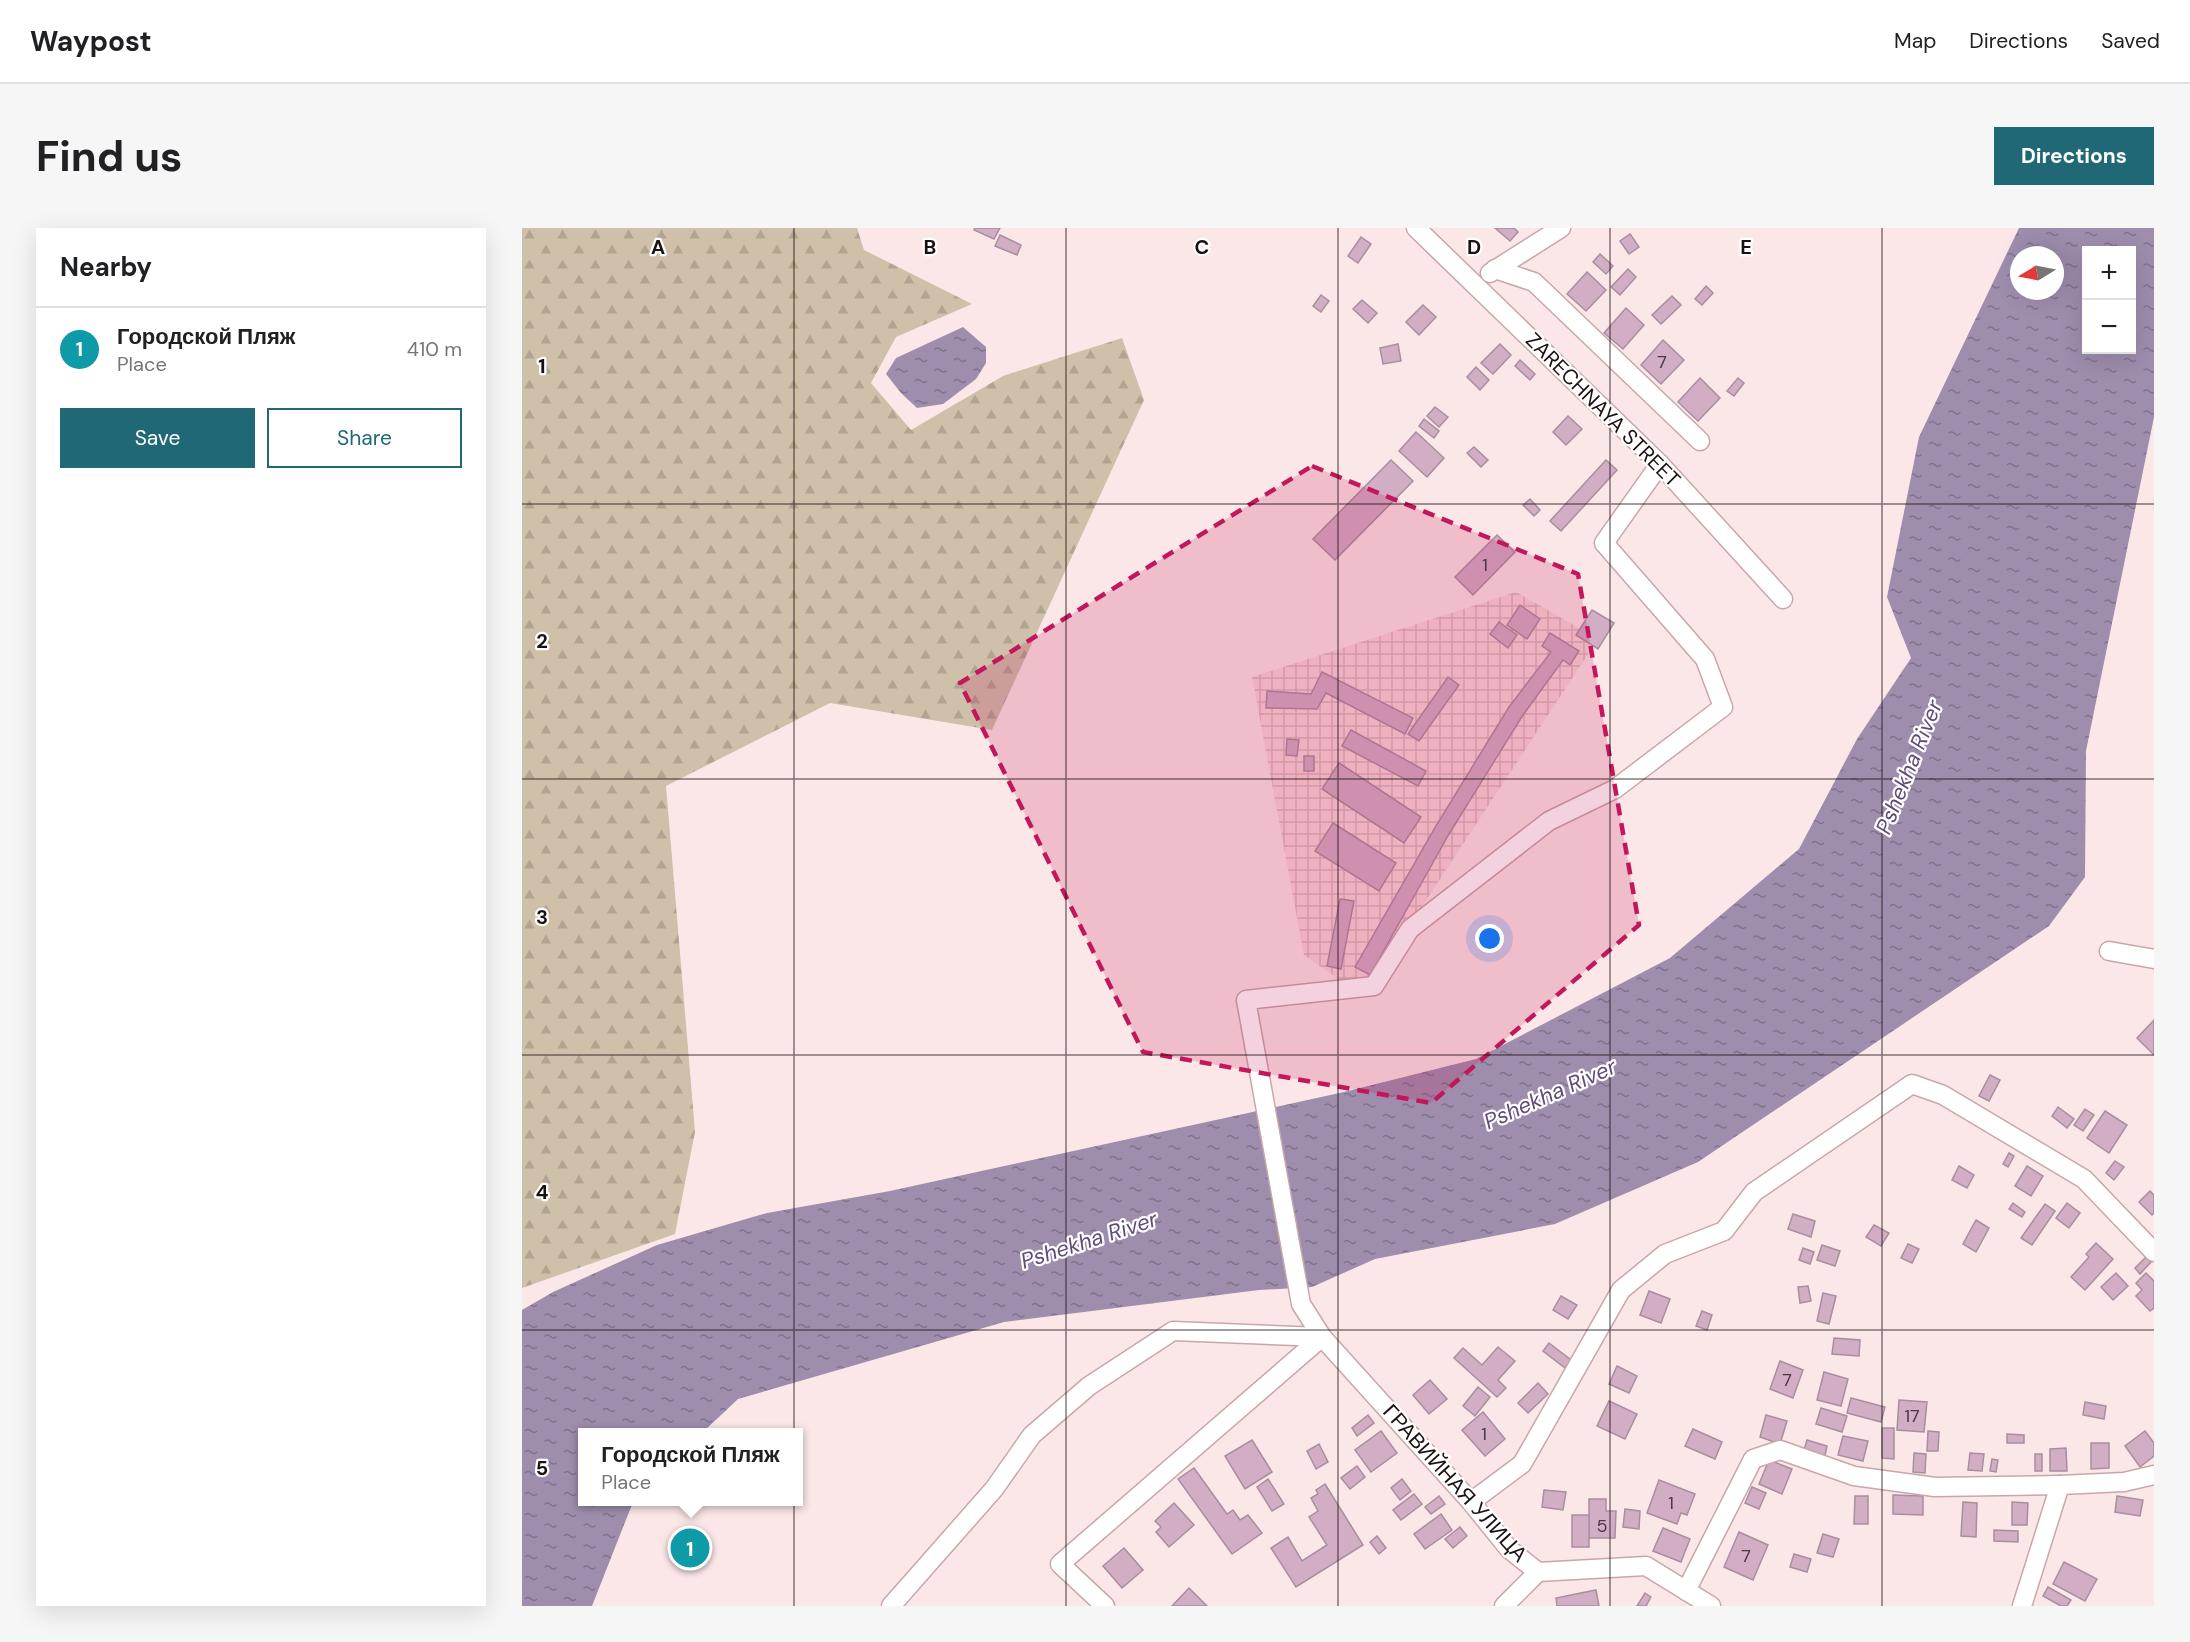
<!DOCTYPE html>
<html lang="en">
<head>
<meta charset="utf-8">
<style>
	body { margin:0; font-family:"DM Sans",sans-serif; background:#f6f6f6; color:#202124 }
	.controls { position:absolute; right:18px; top:18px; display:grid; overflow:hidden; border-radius:0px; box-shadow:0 6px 24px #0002 }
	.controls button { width:54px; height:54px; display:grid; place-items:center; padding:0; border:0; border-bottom:2px solid #e0e0e0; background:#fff; color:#202124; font:30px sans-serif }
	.compass { position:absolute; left:1488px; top:18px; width:54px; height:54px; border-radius:50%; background:#fff; box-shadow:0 6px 24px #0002; rotate:260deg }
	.you { position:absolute; left:968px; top:711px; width:21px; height:21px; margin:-15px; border:4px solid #fff; border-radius:50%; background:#1a73e8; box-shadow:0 0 0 9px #1a73e833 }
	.badge { display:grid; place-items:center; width:39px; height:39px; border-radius:50%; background:#216876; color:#fff; font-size:20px; font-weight:700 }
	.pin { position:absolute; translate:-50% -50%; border:3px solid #fff; box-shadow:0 2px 6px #0006 }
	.popup { position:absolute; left:56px; top:1200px; width:225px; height:78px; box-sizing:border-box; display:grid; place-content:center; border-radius:0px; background:#fff; filter:drop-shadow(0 2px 4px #0005); font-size:20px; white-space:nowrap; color:#757577 }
	.popup b { font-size:22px; color:#202124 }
	.popup::after { content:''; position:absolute; left:50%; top:100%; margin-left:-12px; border:12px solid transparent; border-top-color:#fff }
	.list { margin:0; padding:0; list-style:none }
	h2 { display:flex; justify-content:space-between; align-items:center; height:78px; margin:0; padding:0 24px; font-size:26px }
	h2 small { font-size:20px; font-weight:400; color:#757577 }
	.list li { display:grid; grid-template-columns:39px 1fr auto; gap:18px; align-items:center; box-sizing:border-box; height:84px; padding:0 24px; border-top:2px solid #e0e0e0 }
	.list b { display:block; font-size:22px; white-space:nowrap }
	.list p { margin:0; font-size:20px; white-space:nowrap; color:#757577 }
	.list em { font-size:20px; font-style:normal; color:#757577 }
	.actions { display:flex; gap:12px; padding:18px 24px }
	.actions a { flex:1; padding:14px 0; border:2px solid #216876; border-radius:0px; text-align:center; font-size:21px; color:#216876 }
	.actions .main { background:#216876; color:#fff }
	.map { position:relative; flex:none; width:1632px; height:1378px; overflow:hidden; border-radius:0px }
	header { display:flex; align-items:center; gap:36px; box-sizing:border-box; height:84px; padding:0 30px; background:#fff; border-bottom:2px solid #e0e0e0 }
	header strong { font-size:28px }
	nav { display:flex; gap:33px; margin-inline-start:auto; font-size:21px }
	.intro { display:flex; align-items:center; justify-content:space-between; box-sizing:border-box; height:144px; padding:0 36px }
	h1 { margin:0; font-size:42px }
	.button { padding:15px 27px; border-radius:0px; background:#216876; color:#fff; font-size:21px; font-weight:700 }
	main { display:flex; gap:36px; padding:0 36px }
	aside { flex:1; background:#fff; border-radius:0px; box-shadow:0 6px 24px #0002 }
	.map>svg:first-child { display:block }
	.industrial { fill:url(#industrial-grid) }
	.forest { fill:url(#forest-firs) }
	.water { fill:url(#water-ripples); fill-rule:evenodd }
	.building { fill:#d1aec4; stroke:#a88e9e; stroke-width:1.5 }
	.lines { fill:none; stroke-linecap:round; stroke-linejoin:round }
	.street-casing { stroke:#c8a7aa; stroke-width:21 }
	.street { stroke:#fff; stroke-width:18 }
	.marked { fill:#c2185b; fill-opacity:0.2; stroke:#c2185b; stroke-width:4.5; stroke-dasharray:12 8; stroke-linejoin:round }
	.grid { fill:none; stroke:#1c1112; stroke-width:1.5; stroke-opacity:0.55 }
	.labels { text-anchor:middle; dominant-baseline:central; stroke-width:4.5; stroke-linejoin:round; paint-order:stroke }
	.number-label { font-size:18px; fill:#49383e }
	.street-label { font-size:21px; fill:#1c1112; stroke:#fff }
	.water-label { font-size:22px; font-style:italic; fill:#634977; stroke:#fff }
	.grid-label { font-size:20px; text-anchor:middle; font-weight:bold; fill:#1c1112; stroke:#fff; stroke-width:4.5; stroke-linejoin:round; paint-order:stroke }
</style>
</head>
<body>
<header>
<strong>Waypost</strong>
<nav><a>Map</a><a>Directions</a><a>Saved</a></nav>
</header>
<div class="intro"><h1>Find us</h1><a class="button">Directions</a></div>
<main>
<aside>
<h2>Nearby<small></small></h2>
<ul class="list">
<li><span class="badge" style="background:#0f9aa8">1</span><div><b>Городской Пляж</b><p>Place</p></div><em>410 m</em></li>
</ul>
<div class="actions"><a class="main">Save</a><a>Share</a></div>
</aside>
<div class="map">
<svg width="1632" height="1378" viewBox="0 0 1632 1378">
	<defs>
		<pattern id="industrial-grid" width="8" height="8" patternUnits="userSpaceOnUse" patternTransform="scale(1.5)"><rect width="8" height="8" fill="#fad8da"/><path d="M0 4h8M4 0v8" fill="none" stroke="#d6b8ba"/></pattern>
		<pattern id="forest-firs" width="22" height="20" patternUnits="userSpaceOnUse" patternTransform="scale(1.5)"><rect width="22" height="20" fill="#cfc0aa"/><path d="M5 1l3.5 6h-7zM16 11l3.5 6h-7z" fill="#b1a491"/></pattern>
		<pattern id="water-ripples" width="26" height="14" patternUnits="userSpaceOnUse" patternTransform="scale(1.5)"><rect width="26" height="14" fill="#9e8dad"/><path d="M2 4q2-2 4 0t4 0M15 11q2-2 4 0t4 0" fill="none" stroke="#80728b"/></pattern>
	</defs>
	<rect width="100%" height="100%" fill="#fce7e8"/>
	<path class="industrial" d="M 994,364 L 1076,411 L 841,768 L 782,727 L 730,449 Z"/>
	<path class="forest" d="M 0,0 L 335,0 L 342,22 L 450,76 L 374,109 L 349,155 L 389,202 L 481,148 L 600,110 L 622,172 L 470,502 L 308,475 L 144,558 L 173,904 L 153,1006 L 0,1060 Z"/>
	<g class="water">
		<path d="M 1497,0 L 1632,0 L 1632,189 L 1564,523 L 1563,649 L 1527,698 L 1176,934 L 1033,996 L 853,1031 L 790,1059 L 737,1062 L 482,1094 L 216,1171 L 181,1204 L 60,1204 L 60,1274 L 111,1274 L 70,1378 L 0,1378 L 0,1082 L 31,1064 L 135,1017 L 245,985 L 368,963 L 822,864 L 954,831 L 1148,730 L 1277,621 L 1335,511 L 1389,430 L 1365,369 L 1397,209 ZM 1564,22 L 1610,22 L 1610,122 L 1564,122 ZM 1497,27 L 1533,27 L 1533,63 L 1497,63 Z"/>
		<path d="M 441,99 L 464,119 L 464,135 L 454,151 L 421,176 L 395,180 L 379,165 L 364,146 L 374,130 Z"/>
	</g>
	<g class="building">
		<path d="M 453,0 L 478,0 L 472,11 L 452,2 Z"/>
		<path d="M 973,0 L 992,0 L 996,4 L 988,13 Z"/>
		<path d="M 1108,6 L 1117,19 L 1107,26 L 1098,13 Z"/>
		<path d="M 478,7 L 499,17 L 495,27 L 473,18 Z"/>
		<path d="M 839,9 L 849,16 L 836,35 L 826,28 Z"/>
		<path d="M 1078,26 L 1091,38 L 1084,46 L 1071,34 Z"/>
		<path d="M 1106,41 L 1114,49 L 1098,67 L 1089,59 Z"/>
		<path d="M 1065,44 L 1084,62 L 1064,83 L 1045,66 Z"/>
		<path d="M 1184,58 L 1191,65 L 1180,77 L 1173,71 Z"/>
		<path d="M 799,67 L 807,73 L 799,84 L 791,78 Z"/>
		<path d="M 1150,68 L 1159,77 L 1139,96 L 1130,87 Z"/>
		<path d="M 840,72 L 855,85 L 846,95 L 831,81 Z"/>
		<path d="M 901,77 L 914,89 L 897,107 L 884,94 Z"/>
		<path d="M 1104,80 L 1122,97 L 1101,121 L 1082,105 Z"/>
		<path d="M 1141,112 L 1162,132 L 1139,156 L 1119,137 Z"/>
		<path d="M 876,116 L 879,133 L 861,136 L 858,120 Z"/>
		<path d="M 978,116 L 989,127 L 971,146 L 959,135 Z"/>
		<path d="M 998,132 L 1013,146 L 1008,152 L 993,138 Z"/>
		<path d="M 954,139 L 967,152 L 958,162 L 945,149 Z"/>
		<path d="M 1178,150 L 1198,170 L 1176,193 L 1156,174 Z"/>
		<path d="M 1216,150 L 1222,155 L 1212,168 L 1205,163 Z"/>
		<path d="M 913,179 L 926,189 L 917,199 L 905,188 Z"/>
		<path d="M 1046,188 L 1060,201 L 1044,217 L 1031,204 Z"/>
		<path d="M 902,191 L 917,203 L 912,210 L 897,198 Z"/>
		<path d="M 894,204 L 922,230 L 905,249 L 877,223 Z"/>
		<path d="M 952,219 L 966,232 L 959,239 L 945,225 Z"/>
		<path d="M 869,232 L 891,253 L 813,332 L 791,311 Z"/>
		<path d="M 1084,232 L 1095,242 L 1039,303 L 1028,293 Z"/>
		<path d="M 1008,271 L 1018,282 L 1012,288 L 1001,277 Z"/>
		<path d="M 975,307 L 993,324 L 951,367 L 933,349 Z"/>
		<path d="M 998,377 L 1018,391 L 1005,411 L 985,397 Z"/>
		<path d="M 1070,382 L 1092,395 L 1076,421 L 1054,407 Z"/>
		<path d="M 977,394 L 995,407 L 986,420 L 968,406 Z"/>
		<path d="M 1028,405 L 1057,423 L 1048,437 L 1041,432 L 1001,487 L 927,606 L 848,747 L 833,739 L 914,598 L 987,479 L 1029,424 L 1020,418 Z"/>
		<path d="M 800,444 L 891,490 L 883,506 L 804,465 L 795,481 L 744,480 L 745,463 L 789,466 Z"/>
		<path d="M 926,449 L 937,457 L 897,513 L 886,506 Z"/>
		<path d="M 829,502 L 904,543 L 896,558 L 820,518 Z"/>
		<path d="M 765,511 L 777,512 L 775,528 L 764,527 Z"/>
		<rect x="782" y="528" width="10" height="15"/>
		<path d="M 817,535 L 899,589 L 882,615 L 800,561 Z"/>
		<path d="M 811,595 L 874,635 L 857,663 L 793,623 Z"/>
		<path d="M 818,671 L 832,673 L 819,741 L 805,738 Z"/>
		<path d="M 1632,792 L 1632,827 L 1615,810 Z"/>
		<path d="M 1468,847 L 1478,852 L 1467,873 L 1457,868 Z"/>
		<path d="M 1536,879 L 1552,891 L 1545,900 L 1530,888 Z"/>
		<path d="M 1563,881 L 1572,887 L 1561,903 L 1552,897 Z"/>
		<path d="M 1583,883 L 1605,897 L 1587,925 L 1565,910 Z"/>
		<path d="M 1487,925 L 1492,928 L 1486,939 L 1481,936 Z"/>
		<path d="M 1593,933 L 1602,939 L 1592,952 L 1584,945 Z"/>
		<path d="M 1437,938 L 1452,947 L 1445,960 L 1430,952 Z"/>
		<path d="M 1505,938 L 1521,948 L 1509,968 L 1493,958 Z"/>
		<path d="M 1628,963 L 1632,967 L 1632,985 L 1630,987 L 1617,974 Z"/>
		<path d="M 1491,975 L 1503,984 L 1500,989 L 1487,981 Z"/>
		<path d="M 1545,975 L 1558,985 L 1547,1000 L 1534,990 Z"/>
		<path d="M 1523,976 L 1533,983 L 1510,1017 L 1499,1010 Z"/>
		<path d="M 1271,986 L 1293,993 L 1289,1009 L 1266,1001 Z"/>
		<path d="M 1454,992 L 1467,1000 L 1454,1024 L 1441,1016 Z"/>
		<path d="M 1352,997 L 1367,1005 L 1359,1018 L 1344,1009 Z"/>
		<path d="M 1574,1015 L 1591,1031 L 1563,1062 L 1549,1049 L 1567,1029 L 1564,1026 Z"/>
		<path d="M 1386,1016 L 1397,1021 L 1390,1035 L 1379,1030 Z"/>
		<path d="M 1300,1017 L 1318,1023 L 1313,1038 L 1295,1032 Z"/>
		<path d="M 1281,1020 L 1292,1024 L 1288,1036 L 1277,1032 Z"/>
		<path d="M 1624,1029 L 1629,1034 L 1618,1046 L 1613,1040 Z"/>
		<path d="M 1594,1045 L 1606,1058 L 1591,1072 L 1579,1059 Z"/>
		<path d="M 1624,1045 L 1632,1053 L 1632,1080 L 1628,1083 L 1614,1068 L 1620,1062 L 1614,1055 Z"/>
		<path d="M 1286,1058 L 1289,1073 L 1278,1075 L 1276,1059 Z"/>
		<path d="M 1127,1063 L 1148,1071 L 1139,1095 L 1118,1087 Z"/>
		<path d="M 1301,1065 L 1314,1068 L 1307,1096 L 1295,1093 Z"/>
		<path d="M 1039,1068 L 1055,1077 L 1046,1091 L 1031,1082 Z"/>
		<path d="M 1180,1083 L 1190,1087 L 1185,1102 L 1174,1098 Z"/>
		<path d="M 1312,1110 L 1338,1112 L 1337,1128 L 1310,1126 Z"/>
		<path d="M 1027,1115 L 1049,1132 L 1043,1140 L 1021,1123 Z"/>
		<path d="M 976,1119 L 993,1133 L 976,1152 L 984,1160 L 975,1169 L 932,1130 L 941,1120 L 960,1137 Z"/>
		<path d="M 1258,1133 L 1281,1142 L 1271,1170 L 1248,1161 Z"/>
		<path d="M 1095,1138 L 1115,1148 L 1107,1165 L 1087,1156 Z"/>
		<path d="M 1302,1144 L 1326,1151 L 1319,1178 L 1295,1172 Z"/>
		<path d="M 908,1152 L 925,1171 L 907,1186 L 891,1167 Z"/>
		<path d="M 1016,1155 L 1026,1166 L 1006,1185 L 996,1175 Z"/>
		<path d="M 956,1159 L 968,1169 L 953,1188 L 941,1178 Z"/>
		<path d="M 1329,1170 L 1363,1179 L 1359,1194 L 1325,1185 Z"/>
		<path d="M 1377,1172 L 1405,1174 L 1402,1204 L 1375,1202 Z"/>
		<path d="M 1087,1173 L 1115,1186 L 1103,1211 L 1075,1198 Z"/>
		<path d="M 1563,1174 L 1584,1178 L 1582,1191 L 1561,1187 Z"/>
		<path d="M 1299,1180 L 1325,1188 L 1320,1204 L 1294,1196 Z"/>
		<path d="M 961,1184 L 983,1211 L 963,1228 L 940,1202 Z"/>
		<path d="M 846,1187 L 852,1195 L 835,1208 L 830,1200 Z"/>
		<path d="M 1244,1187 L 1265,1193 L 1258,1216 L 1238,1209 Z"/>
		<path d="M 1360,1200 L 1372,1200 L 1372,1231 L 1360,1230 Z"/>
		<path d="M 1171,1201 L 1200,1214 L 1193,1231 L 1163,1218 Z"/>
		<path d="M 859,1203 L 875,1225 L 849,1244 L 833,1222 Z"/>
		<path d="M 1406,1203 L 1417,1204 L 1416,1223 L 1405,1223 Z"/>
		<path d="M 1623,1203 L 1632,1215 L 1632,1228 L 1618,1239 L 1603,1218 Z"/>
		<path d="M 1485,1206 L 1502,1207 L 1502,1215 L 1485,1215 Z"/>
		<path d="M 1321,1208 L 1346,1213 L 1341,1233 L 1316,1227 Z"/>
		<path d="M 730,1212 L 750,1244 L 723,1261 L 703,1228 Z"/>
		<path d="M 1285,1212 L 1305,1218 L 1303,1228 L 1282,1222 Z"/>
		<path d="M 1569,1215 L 1587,1215 L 1587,1240 L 1569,1241 Z"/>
		<path d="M 797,1216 L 806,1234 L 794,1241 L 785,1223 Z"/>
		<path d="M 1544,1220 L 1545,1243 L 1528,1243 L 1528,1221 Z"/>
		<path d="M 1392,1225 L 1404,1226 L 1403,1245 L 1391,1244 Z"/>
		<path d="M 1448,1225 L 1462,1226 L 1460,1243 L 1446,1242 Z"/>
		<rect x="1513" y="1226" width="7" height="17"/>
		<path d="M 1470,1231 L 1476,1232 L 1474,1244 L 1468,1243 Z"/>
		<path d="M 1247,1232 L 1270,1241 L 1260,1266 L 1237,1256 Z"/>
		<path d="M 835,1238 L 843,1249 L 828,1261 L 819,1250 Z"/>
		<path d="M 672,1240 L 705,1286 L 711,1282 L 718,1292 L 726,1287 L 740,1305 L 710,1326 L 656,1251 Z"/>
		<path d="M 746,1251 L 762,1276 L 750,1283 L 735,1259 Z"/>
		<path d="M 880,1251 L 889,1263 L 878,1272 L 869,1260 Z"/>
		<path d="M 1137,1252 L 1173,1266 L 1165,1287 L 1159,1285 L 1155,1296 L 1125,1285 Z"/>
		<path d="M 803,1256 L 841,1317 L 774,1359 L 749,1320 L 766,1309 L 780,1333 L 805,1317 L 787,1289 L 796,1283 L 789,1270 L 796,1266 L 794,1262 Z"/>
		<path d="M 1230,1259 L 1244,1265 L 1237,1281 L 1223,1275 Z"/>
		<path d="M 1022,1262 L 1044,1264 L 1041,1282 L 1020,1279 Z"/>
		<path d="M 892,1266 L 900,1276 L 879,1292 L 871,1282 Z"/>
		<path d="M 1371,1267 L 1401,1268 L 1401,1287 L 1371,1286 Z"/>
		<path d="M 917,1268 L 923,1276 L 909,1286 L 903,1279 Z"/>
		<path d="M 1333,1268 L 1346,1268 L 1346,1296 L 1332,1296 Z"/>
		<path d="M 1595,1268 L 1621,1272 L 1618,1288 L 1593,1284 Z"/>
		<path d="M 1067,1271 L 1084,1271 L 1084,1283 L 1094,1283 L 1093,1310 L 1067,1310 Z"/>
		<path d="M 1441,1274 L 1455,1275 L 1454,1309 L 1439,1308 Z"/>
		<path d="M 1490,1274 L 1506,1275 L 1505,1297 L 1490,1297 Z"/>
		<path d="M 652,1275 L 672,1297 L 647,1319 L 634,1304 L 639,1299 L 633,1293 Z"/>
		<path d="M 1103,1281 L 1118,1283 L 1117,1301 L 1101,1299 Z"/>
		<path d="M 919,1286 L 930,1302 L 903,1321 L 892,1306 Z"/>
		<rect x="1050" y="1287" width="17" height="32"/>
		<path d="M 938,1299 L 945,1308 L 931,1320 L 923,1311 Z"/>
		<path d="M 1141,1300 L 1168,1311 L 1159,1334 L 1131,1323 Z"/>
		<path d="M 1472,1302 L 1496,1303 L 1496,1314 L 1472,1313 Z"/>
		<path d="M 1217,1304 L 1246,1317 L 1231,1352 L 1202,1339 Z"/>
		<path d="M 1301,1306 L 1317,1311 L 1311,1329 L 1295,1325 Z"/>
		<path d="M 855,1308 L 864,1320 L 857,1326 L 848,1314 Z"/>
		<path d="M 602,1320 L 621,1342 L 600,1360 L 581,1338 Z"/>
		<path d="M 1272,1326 L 1289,1331 L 1285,1344 L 1268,1339 Z"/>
		<path d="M 1542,1334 L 1575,1351 L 1563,1373 L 1531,1356 Z"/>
		<path d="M 1526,1359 L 1549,1372 L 1545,1378 L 1539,1378 L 1521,1368 Z"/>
		<path d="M 667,1360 L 685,1378 L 650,1378 Z"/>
		<path d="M 1074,1362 L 1077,1378 L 1035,1378 L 1034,1370 Z"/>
		<path d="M 1123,1365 L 1129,1369 L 1124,1378 L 1115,1378 Z"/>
	</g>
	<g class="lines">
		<defs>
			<g id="street">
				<path d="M 894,0 L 1138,236 L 1261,371"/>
				<path d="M 973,41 L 1012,54 L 1178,213"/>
				<path d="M 968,45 L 1039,0"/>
				<path d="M 1138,236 L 1082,315 L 1183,431 L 1201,479 L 1093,561 L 1027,593 L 888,701 L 852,758 L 724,772 L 779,1076 L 800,1109 L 949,1274 L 987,1321 L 1016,1344 L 1124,1338 L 1189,1378"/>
				<path d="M 1587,723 L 1632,731"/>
				<path d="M 949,1274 L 1000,1236 L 1099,1062 L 1143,1026 L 1202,1003 L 1232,964 L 1390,856 L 1421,867 L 1562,951 L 1632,1024"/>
				<path d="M 1164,1363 L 1231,1231 L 1258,1222 L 1332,1248 L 1413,1259 L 1538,1257"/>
				<path d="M 369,1378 L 472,1261 L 510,1207 L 567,1158 L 651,1103 L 800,1109"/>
				<path d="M 583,1378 L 538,1336 L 800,1109"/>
				<path d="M 982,1378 L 1016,1344"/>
				<path d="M 1500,1378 L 1538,1257 L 1602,1254 L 1632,1247"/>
			</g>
		</defs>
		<use href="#street" class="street-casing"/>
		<use href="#street" class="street"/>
	</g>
	<path class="marked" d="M 790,238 L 1056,346 L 1117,697 L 909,875 L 621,824 L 438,455 Z"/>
	<path class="grid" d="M 272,0 L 272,1378M 544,0 L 544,1378M 816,0 L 816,1378M 1088,0 L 1088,1378M 1360,0 L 1360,1378M 0,276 L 1632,276M 0,551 L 1632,551M 0,827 L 1632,827M 0,1102 L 1632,1102"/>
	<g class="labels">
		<g class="number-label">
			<text x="1140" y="134">7</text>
			<text x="963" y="337">1</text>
			<text x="1265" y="1152">7</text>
			<text x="1390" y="1188">17</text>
			<text x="962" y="1206">1</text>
			<text x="1149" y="1275">1</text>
			<text x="1080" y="1298">5</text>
			<text x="1224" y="1328">7</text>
		</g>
		<g class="street-label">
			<text transform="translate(1081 182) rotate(45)">ZARECHNAYA STREET</text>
			<text transform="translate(933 1255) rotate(48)">ГРАВИЙНАЯ УЛИЦА</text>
		</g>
		<g class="water-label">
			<text transform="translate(1387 539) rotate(-68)">Pshekha River</text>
			<text transform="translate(1028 866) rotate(-24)">Pshekha River</text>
			<text transform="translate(567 1012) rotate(-18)">Pshekha River</text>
		</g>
	</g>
	<g class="grid-label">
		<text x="136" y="26">A</text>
		<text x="408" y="26">B</text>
		<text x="680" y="26">C</text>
		<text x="952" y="26">D</text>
		<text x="1224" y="26">E</text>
		<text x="20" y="145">1</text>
		<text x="20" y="420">2</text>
		<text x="20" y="696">3</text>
		<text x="20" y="971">4</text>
		<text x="20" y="1247">5</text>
	</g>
</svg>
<div class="controls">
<button>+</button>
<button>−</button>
</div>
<svg class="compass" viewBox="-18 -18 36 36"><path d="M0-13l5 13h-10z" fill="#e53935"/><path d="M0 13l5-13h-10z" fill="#757577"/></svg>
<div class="you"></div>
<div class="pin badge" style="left:168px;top:1320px;background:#0f9aa8">1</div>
<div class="popup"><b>Городской Пляж</b>Place</div>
</div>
</main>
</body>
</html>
